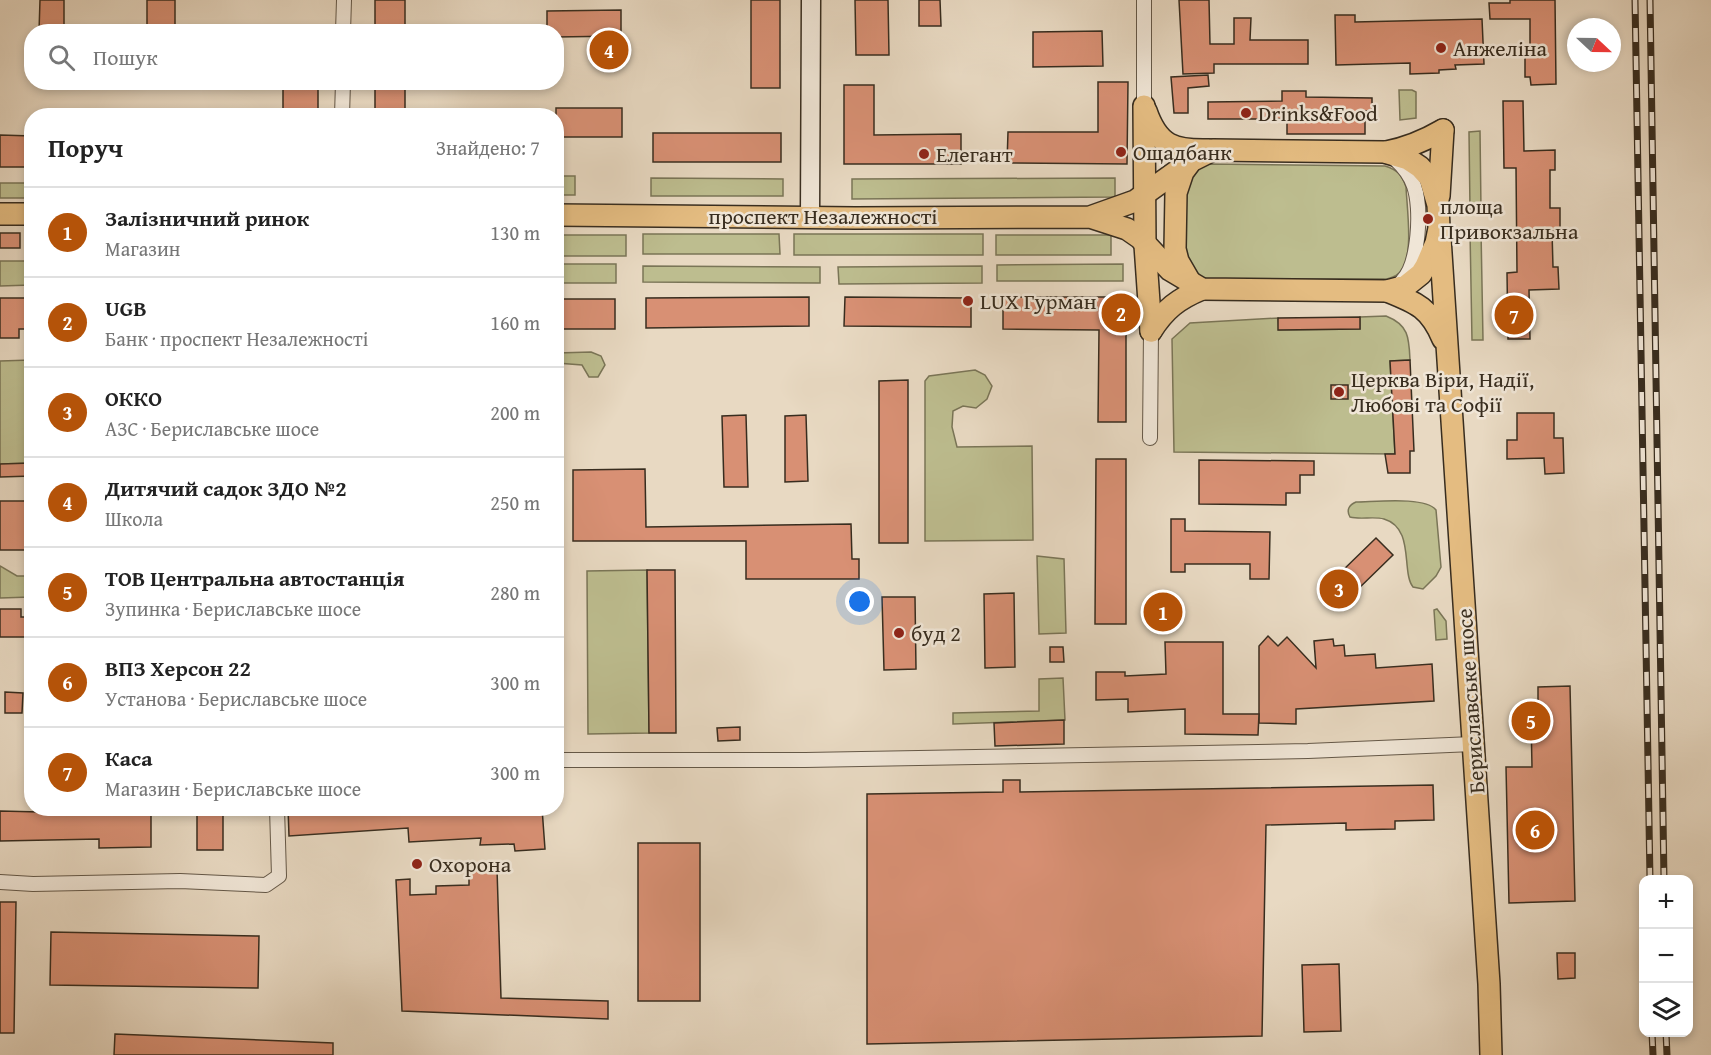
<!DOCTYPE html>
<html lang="uk">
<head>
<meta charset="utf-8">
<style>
	body { margin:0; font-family:"Gentium Book Plus",serif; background:#f6f6f6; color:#222 }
	.controls { position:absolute; right:18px; bottom:18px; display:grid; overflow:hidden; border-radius:12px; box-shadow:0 3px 9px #0003 }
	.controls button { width:54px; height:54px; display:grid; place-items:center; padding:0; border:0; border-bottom:2px solid #e0e0e0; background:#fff; color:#222; font:30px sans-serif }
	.compass { position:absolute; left:1567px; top:18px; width:54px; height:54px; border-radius:50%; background:#fff; box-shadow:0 3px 9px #0003; rotate:112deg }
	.you { position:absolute; left:860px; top:602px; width:21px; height:21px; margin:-15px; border:4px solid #fff; border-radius:50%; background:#1a73e8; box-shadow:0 0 0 9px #1a73e833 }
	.badge { display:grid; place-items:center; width:39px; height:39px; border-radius:50%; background:#b45309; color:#fff; font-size:20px; font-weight:700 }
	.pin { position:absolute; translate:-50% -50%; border:3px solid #fff; box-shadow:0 2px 6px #0006 }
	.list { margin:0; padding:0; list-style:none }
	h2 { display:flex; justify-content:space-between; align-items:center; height:78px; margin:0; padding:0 24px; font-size:26px }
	h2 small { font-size:20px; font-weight:400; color:#767676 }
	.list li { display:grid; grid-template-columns:39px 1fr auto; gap:18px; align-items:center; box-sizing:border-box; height:90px; padding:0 24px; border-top:2px solid #e0e0e0 }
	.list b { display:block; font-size:22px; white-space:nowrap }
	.list p { margin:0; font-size:20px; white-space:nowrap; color:#767676 }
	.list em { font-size:20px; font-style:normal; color:#767676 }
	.icon { flex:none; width:33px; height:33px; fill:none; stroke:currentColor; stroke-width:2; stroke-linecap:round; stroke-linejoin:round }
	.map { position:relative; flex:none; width:1711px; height:1055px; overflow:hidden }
	.search { position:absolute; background:#fff; box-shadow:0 3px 9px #0003; left:24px; top:24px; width:540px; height:66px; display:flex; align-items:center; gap:15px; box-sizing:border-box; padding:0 21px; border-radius:24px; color:#767676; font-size:22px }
	.panel { position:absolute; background:#fff; box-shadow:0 3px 9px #0003; left:24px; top:108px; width:540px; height:708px; border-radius:24px }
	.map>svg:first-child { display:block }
	.green { fill:#bdbd8f; stroke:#7a7557; stroke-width:1.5 }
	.building { fill:#d89074; stroke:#382d1f; stroke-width:1.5 }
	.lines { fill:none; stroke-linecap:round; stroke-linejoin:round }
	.street-casing { stroke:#645848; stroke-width:16 }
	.secondary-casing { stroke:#382d1f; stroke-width:21 }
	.primary-casing { stroke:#382d1f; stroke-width:24 }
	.street { stroke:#f0e6d7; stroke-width:14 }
	.secondary { stroke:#f0e6d7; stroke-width:18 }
	.primary { stroke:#e4bc81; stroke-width:21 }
	.rail-casing { stroke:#382d1f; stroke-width:7 }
	.rail { stroke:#f0e6d7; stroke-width:4.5; stroke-dasharray:14; stroke-linecap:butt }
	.poi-dot { fill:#8f2418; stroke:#f0e6d7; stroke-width:2 }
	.labels { text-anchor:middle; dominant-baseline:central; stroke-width:5; stroke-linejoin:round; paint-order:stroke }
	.poi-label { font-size:22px; fill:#382d1f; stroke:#f0e6d7; text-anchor:start }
	.street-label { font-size:22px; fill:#382d1f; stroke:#f0e6d7 }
</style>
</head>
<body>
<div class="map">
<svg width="1711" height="1055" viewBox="0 0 1711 1055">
	<rect width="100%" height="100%" fill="#e8d9c2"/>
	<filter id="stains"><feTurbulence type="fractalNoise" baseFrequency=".00333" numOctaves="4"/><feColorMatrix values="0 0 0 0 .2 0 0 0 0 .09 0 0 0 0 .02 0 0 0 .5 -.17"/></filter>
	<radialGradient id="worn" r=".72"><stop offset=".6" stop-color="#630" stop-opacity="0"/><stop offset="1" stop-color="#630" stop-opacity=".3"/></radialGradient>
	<g class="green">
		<path d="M 1399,90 L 1412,90 L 1416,92 L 1416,118 L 1400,120 Z"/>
		<path d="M 1480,131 L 1481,209 L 1470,209 L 1469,132 Z"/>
		<path d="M 1208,164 L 1385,166 C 1398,170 1402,175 1406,187 C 1407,208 1413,251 1403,268 C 1399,275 1394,277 1387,279 L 1207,279 L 1198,276 L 1183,253 L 1187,182 L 1198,168 Z"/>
		<path d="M 556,176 L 575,176 L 575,195 L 557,195 Z"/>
		<path d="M 651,178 L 783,179 L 783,196 L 651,196 Z"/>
		<path d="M 1115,178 L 1115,197 L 852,199 L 852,179 Z"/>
		<rect x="0" y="183" width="31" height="15"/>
		<path d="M 1481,230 L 1483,340 L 1472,340 L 1470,231 Z"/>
		<path d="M 643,234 L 779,234 L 780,254 L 643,254 Z"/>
		<rect x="794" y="234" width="189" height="21"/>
		<rect x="557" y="235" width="69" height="21"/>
		<rect x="996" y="235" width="115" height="20"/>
		<path d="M 0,261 L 31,261 L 31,285 L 0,286 Z"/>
		<rect x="557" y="264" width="59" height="19"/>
		<path d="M 1123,264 L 1123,281 L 997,281 L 997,265 Z"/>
		<path d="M 643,266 L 820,267 L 820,283 L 643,282 Z"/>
		<path d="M 982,266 L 982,283 L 839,284 L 838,267 Z"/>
		<path d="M 1386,316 C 1409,325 1409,338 1410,360 L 1390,361 L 1395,454 L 1174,452 L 1172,339 L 1190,323 L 1278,318 L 1279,330 L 1360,329 L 1360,317 Z"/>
		<path d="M 591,352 L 601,356 L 605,365 L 598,377 L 589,377 L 582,365 L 557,363 L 557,353 Z"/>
		<path d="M 31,360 L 31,463 L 0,464 L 0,361 Z"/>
		<path d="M 975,370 L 985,375 L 992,386 L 987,399 L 976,408 L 963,406 L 953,411 L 952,427 L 957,447 L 1032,446 L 1033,540 L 925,541 L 925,381 L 929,376 Z"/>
		<path d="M 1356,502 C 1374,502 1425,496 1436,510 L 1441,567 L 1436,576 L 1423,589 L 1413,587 C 1401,572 1415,528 1384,519 C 1373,516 1361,520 1350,517 C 1346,510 1349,505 1356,502 Z"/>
		<path d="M 1037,556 L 1064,559 L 1066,633 L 1039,634 Z"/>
		<path d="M 0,566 L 17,576 L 31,576 L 31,597 L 0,598 Z"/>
		<path d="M 647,570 L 649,733 L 588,734 L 587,571 Z"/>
		<path d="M 1437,609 L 1446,621 L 1447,639 L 1436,640 L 1434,610 Z"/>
		<path d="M 1063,678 L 1065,720 L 953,724 L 953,713 L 1039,711 L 1039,679 Z"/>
	</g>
	<g class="building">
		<path d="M 40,0 L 64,0 L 64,32 L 39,32 Z"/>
		<rect x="147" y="0" width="28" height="32"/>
		<rect x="375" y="0" width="30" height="32"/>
		<rect x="751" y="0" width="29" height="88"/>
		<path d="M 855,0 L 888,0 L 889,55 L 856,55 Z"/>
		<path d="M 919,0 L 940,0 L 941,26 L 919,26 Z"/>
		<path d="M 1179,0 L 1209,0 L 1210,44 L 1234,44 L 1234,18 L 1251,18 L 1250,40 L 1308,40 L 1308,64 L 1214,64 L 1214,73 L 1183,74 Z"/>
		<path d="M 1510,0 L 1555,0 L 1556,84 L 1531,85 L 1530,77 L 1525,77 L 1525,50 L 1530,50 L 1530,19 L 1490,19 L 1489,3 L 1510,3 Z"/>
		<path d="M 621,10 L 621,36 L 556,37 L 556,32 L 547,32 L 547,11 Z"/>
		<path d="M 1335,15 L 1355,15 L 1355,22 L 1482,19 L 1484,64 L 1455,65 L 1456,69 L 1439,70 L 1439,73 L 1410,74 L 1410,63 L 1336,65 Z"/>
		<path d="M 1102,31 L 1103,66 L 1033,67 L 1033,32 Z"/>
		<path d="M 1208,75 L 1209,86 L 1188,88 L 1188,113 L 1174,113 L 1171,77 Z"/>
		<rect x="283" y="82" width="35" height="34"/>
		<rect x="375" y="82" width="30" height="34"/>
		<path d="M 1098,82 L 1128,82 L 1127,164 L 1007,163 L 1008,132 L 1098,132 Z"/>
		<path d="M 844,85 L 874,85 L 874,135 L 961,134 L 961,164 L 844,164 Z"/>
		<path d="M 1282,91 L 1306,91 L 1306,97 L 1372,98 L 1372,111 L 1365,111 L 1365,134 L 1287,134 L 1287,119 L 1208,119 L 1208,102 L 1282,101 Z"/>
		<path d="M 1503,101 L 1523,101 L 1524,151 L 1555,150 L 1555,170 L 1550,170 L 1550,208 L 1560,208 L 1560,230 L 1552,231 L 1553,267 L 1558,267 L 1559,289 L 1529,290 L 1530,339 L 1508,339 L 1507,273 L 1517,272 L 1516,168 L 1504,168 Z"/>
		<rect x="556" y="108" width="66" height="29"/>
		<rect x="653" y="133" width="128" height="29"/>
		<path d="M 0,135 L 32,136 L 32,167 L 0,167 Z"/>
		<rect x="0" y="233" width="20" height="15"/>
		<path d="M 809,297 L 809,326 L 646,328 L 646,298 Z"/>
		<path d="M 845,297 L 971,298 L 971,327 L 844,326 Z"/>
		<path d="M 1003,297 L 1126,297 L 1126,422 L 1098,422 L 1099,330 L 1003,329 Z"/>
		<path d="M 0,298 L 32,298 L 32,329 L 19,329 L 19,338 L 0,338 Z"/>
		<rect x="556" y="299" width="59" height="30"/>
		<path d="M 1360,317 L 1360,329 L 1278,330 L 1278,318 Z"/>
		<path d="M 1410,360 L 1414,451 L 1410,451 L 1410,473 L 1388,473 L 1385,454 L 1395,454 L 1390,361 Z"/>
		<path d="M 908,380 L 908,543 L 879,543 L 879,381 Z"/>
		<rect x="1331" y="385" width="17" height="14"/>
		<path d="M 1517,413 L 1554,413 L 1554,438 L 1563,438 L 1564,473 L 1545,474 L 1544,458 L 1507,459 L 1507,440 L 1517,440 Z"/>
		<path d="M 746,415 L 748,487 L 724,487 L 722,416 Z"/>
		<path d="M 806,415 L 808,481 L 785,482 L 785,416 Z"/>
		<path d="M 1096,459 L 1126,459 L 1126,624 L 1095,624 Z"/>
		<path d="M 1199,460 L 1314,461 L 1314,475 L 1300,475 L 1300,493 L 1286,493 L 1286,505 L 1199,504 Z"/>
		<path d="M 32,463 L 32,476 L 0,477 L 0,464 Z"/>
		<path d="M 645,469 L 646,527 L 851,524 L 852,559 L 859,559 L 859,579 L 746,579 L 746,541 L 573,541 L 573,470 Z"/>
		<rect x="0" y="501" width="32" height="49"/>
		<path d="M 1171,519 L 1185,519 L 1185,531 L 1270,532 L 1269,579 L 1250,579 L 1250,564 L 1185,564 L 1185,572 L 1171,572 Z"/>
		<path d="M 1376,538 L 1393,555 L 1355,592 L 1358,596 L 1344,608 L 1323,585 L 1336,573 L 1338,575 Z"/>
		<path d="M 647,570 L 675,570 L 676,733 L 649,733 Z"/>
		<path d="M 1014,593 L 1015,667 L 985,668 L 984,594 Z"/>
		<path d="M 882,597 L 915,597 L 916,669 L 884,670 Z"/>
		<path d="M 0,609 L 21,609 L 21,617 L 32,617 L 32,637 L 0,637 Z"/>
		<path d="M 1268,636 L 1278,646 L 1287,637 L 1316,668 L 1314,641 L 1333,639 L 1334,646 L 1344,645 L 1345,656 L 1375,654 L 1376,668 L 1432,664 L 1434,701 L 1296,709 L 1296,724 L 1259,723 L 1259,646 Z"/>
		<path d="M 1165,642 L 1223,642 L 1223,714 L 1259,714 L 1258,735 L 1185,734 L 1185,709 L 1128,712 L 1128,699 L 1096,700 L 1096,672 L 1125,672 L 1125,676 L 1166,674 Z"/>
		<path d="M 1050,647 L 1063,647 L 1064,662 L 1050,662 Z"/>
		<path d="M 1570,686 L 1575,901 L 1509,903 L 1506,767 L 1532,767 L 1531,719 L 1538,719 L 1538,687 Z"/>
		<path d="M 5,692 L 23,693 L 22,713 L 5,713 Z"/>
		<path d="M 1064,720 L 1064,744 L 995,746 L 994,723 Z"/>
		<path d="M 740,727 L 740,740 L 718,741 L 717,728 Z"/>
		<path d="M 1003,780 L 1020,780 L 1020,792 L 1433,785 L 1434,820 L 1395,821 L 1395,829 L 1346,830 L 1346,823 L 1266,825 L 1262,1036 L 867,1044 L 867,794 L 1003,792 Z"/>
		<path d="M 40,808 L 151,808 L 151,847 L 99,848 L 99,839 L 0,841 L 0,811 L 40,812 Z"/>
		<rect x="197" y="808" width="26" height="42"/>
		<path d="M 288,808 L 542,808 L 545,849 L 515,851 L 514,844 L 480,845 L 481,838 L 409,842 L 408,828 L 289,836 Z"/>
		<rect x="638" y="843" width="62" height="158"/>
		<path d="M 497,869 L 501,998 L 608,1001 L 608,1019 L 402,1011 L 396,880 L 410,879 L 410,895 L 436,894 L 436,886 L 469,885 L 469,870 Z"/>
		<path d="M 0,902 L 16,902 L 14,1033 L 0,1033 Z"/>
		<path d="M 51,932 L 259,936 L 258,988 L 50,985 Z"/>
		<path d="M 1557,953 L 1575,953 L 1575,978 L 1558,979 Z"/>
		<path d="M 1339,964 L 1341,1031 L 1304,1032 L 1302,965 Z"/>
		<path d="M 115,1034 L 333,1043 L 333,1055 L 114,1055 Z"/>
	</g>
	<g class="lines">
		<defs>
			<g id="street">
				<path d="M 343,32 L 344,0"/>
				<path d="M 1144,106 L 1144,0"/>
				<path d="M 342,116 L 343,82"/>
				<path d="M 1395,159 C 1404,167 1410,174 1414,186 C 1422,208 1419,265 1402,281"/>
				<path d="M 1150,438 L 1151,331"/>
				<path d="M 556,760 L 805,760 L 1308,751 L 1473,744"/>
				<path d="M 0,882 L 33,884 L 180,881 L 266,885 L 279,876 L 277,808"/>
			</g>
			<path id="secondary" d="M 810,217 L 811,0"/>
			<g id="primary">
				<path d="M 1144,106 L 1145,245 L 1151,331"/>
				<path d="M 1146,111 C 1158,146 1174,151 1209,150"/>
				<path d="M 1386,152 C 1408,148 1424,141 1443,130"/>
				<path d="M 1189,164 L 1183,172 L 1176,193 L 1175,249 L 1178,261 L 1189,280"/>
				<path d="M 1439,196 L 1443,130"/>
				<path d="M 0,214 L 32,214"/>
				<path d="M 556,215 L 855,218 L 1090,217 L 1135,201 L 1191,161 L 1213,150 L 1384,152 L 1408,159 L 1420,167 L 1430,178 L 1438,205 L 1439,228 L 1436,243 L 1426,266 L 1421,274 L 1406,286 L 1387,291 L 1202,289 L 1170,270 L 1140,238 L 1127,229 L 1090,217"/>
				<path d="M 1440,238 L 1489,984 L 1491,1055"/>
				<path d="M 1387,291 C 1417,303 1430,308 1443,339"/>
				<path d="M 1151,331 C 1165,309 1178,299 1202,289"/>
			</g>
		</defs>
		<use href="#street" class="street-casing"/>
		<use href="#secondary" class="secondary-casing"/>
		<use href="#primary" class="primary-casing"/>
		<use href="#street" class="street"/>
		<use href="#secondary" class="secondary"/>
		<use href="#primary" class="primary"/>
		<defs>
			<g id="rail">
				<path d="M 1635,0 L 1650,880"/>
				<path d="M 1650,0 L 1664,880"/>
				<path d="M 1652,1032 L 1653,1055"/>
				<path d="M 1666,1032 L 1667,1055"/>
			</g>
		</defs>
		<use href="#rail" class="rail-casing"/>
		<use href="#rail" class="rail"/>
	</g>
	<g class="poi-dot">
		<circle cx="1441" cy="48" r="6"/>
		<circle cx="1246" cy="113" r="6"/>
		<circle cx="1121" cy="152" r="6"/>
		<circle cx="924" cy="154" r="6"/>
		<circle cx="1428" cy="219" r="6"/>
		<circle cx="968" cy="301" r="6"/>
		<circle cx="1339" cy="392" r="6"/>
		<circle cx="899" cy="633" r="6"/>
		<circle cx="417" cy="864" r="6"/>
	</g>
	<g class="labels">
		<g class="poi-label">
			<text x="1453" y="48">Анжеліна</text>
			<text x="1258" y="113">Drinks&amp;Food</text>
			<text x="1133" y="152">Ощадбанк</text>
			<text x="936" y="154">Елегант</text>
			<text x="1440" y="206">площа<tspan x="1440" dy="25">Привокзальна</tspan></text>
			<text x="980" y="301">LUX Гурман</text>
			<text x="1351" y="379">Церква Віри, Надії,<tspan x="1351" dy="25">Любові та Софії</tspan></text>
			<text x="911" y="633">буд 2</text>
			<text x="429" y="864">Охорона</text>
		</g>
		<g class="street-label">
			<text x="823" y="216">проспект Незалежності</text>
			<text transform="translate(1470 701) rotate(-94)">Бериславське шосе</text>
		</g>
	</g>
	<rect width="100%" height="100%" filter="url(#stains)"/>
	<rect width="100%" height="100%" fill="url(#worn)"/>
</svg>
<div class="controls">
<button>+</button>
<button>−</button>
<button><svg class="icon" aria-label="layers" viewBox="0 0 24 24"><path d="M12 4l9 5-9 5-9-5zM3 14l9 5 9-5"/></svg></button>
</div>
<svg class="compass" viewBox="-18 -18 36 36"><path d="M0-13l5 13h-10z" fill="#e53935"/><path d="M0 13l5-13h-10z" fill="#767676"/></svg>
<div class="you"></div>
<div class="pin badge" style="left:1163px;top:612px">1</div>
<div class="pin badge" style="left:1121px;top:313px">2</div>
<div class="pin badge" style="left:1339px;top:589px">3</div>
<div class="pin badge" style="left:609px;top:50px">4</div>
<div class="pin badge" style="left:1531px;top:721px">5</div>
<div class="pin badge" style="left:1535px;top:830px">6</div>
<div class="pin badge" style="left:1514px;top:315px">7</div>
<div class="search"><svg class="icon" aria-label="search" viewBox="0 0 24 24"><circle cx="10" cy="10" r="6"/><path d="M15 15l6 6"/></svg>Пошук</div>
<section class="panel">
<h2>Поруч<small>Знайдено: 7</small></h2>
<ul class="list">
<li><span class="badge">1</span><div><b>Залізничний ринок</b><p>Магазин</p></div><em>130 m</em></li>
<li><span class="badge">2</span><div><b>UGB</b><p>Банк · проспект Незалежності</p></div><em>160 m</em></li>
<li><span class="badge">3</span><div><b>ОККО</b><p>АЗС · Бериславське шосе</p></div><em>200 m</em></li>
<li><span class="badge">4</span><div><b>Дитячий садок ЗДО №2</b><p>Школа</p></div><em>250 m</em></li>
<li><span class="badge">5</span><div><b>ТОВ Центральна автостанція</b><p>Зупинка · Бериславське шосе</p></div><em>280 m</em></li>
<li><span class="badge">6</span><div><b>ВПЗ Херсон 22</b><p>Установа · Бериславське шосе</p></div><em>300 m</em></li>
<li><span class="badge">7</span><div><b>Каса</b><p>Магазин · Бериславське шосе</p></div><em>300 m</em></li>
</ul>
</section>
</div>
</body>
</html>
